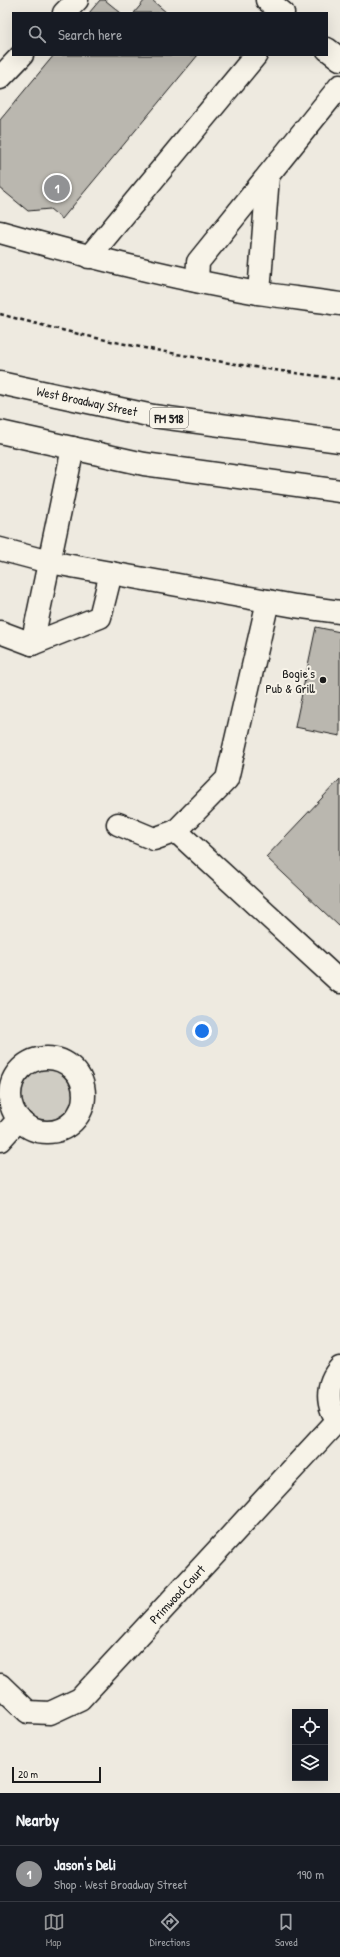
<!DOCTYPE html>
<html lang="en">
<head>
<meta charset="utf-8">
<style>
	body { margin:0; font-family:"Patrick Hand",sans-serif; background:#20242c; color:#f1f3f6 }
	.controls { position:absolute; right:12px; bottom:12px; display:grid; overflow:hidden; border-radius:0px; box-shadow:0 4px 16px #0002 }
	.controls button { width:36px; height:36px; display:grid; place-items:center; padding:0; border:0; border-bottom:1px solid #363941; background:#171b24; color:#f1f3f6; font:20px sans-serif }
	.scale { position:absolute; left:12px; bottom:10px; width:89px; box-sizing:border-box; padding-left:4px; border:2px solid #1c1c1c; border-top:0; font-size:11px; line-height:14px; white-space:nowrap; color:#1c1c1c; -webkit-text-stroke:3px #f7f3e8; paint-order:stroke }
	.you { position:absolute; left:202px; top:1031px; width:14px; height:14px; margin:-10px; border:3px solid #fff; border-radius:50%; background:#1a73e8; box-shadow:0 0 0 6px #1a73e833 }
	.badge { display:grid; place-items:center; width:26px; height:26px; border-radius:50%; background:#919294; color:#fff; font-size:13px; font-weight:700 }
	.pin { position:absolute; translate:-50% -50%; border:2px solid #fff; box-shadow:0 1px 4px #0006 }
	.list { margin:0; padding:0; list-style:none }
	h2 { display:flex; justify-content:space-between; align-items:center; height:52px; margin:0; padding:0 16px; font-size:17px }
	h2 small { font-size:13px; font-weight:400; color:#9ea1a6 }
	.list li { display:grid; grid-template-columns:26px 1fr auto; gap:12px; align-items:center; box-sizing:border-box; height:56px; padding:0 16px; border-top:1px solid #363941 }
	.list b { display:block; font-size:15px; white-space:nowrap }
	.list p { margin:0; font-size:13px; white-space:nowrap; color:#9ea1a6 }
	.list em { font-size:13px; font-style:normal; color:#9ea1a6 }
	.icon { flex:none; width:22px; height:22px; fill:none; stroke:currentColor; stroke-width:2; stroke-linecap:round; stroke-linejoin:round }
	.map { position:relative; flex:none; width:340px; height:1793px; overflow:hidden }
	.search { position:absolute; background:#171b24; box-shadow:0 4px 16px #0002; left:12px; right:12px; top:12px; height:44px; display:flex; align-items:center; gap:10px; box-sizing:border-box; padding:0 14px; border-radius:0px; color:#9ea1a6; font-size:15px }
	.sheet { height:108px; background:#171b24 }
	nav { display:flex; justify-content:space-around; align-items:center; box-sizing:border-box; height:56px; border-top:1px solid #363941; background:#171b24; font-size:11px; color:#9ea1a6 }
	nav a { display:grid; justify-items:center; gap:2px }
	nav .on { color:#919294 }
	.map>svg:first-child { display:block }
	.green { fill:#cfccc3; stroke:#767470 }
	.building { fill:#bab7af; stroke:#1c1c1c }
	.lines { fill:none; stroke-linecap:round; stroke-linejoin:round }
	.minor-casing { stroke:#1c1c1c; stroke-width:25 }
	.major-casing { stroke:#1c1c1c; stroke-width:25 }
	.path { stroke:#1c1c1c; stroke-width:2.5; stroke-dasharray:4 3; stroke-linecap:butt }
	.minor { stroke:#f7f3e8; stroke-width:22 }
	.major { stroke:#f7f3e8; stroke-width:22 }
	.poi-dot { fill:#1c1c1c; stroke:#f7f3e8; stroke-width:1.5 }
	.labels { text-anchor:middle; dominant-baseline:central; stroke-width:4; stroke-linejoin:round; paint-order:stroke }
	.shield { fill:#f7f3e8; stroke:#5e5c59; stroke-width:1 }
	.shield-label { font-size:12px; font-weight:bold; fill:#1c1c1c }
	.street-label { font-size:13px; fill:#1c1c1c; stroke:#f7f3e8 }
	.poi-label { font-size:13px; fill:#1c1c1c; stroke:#f7f3e8; text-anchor:end }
</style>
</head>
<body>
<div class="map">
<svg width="340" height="1793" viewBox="0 0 340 1793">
	<rect width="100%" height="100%" fill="#eeeae0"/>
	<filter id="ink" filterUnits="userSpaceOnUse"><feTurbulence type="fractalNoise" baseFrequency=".025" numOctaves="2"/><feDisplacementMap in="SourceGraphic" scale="8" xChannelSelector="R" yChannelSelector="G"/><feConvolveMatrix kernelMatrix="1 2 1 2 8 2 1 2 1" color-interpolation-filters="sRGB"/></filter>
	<g filter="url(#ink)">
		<circle class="green" cx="48" cy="1086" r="38"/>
		<g class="building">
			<path d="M 100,0 L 105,0 L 121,13 L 89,13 Z"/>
			<path d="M 145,0 L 152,0 L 167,13 L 134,13 Z"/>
			<path d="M 54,55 L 198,55 L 62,219 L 50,209 L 28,211 L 0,188 L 0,120 Z"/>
			<path d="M 316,627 L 340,632 L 340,736 L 295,727 Z"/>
			<path d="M 340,779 L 340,927 L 266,857 Z"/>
		</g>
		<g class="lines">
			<defs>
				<g id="minor">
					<path d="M 267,0 L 283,13"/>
					<path d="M 64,13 L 77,0"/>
					<path d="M 327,49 L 340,59"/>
					<path d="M 0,78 L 22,55"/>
					<path d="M 0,232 C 85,256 171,278 258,293 C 285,297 313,300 340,304"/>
					<path d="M 89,257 L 256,55"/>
					<path d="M 197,281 L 198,262 L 340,86"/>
					<path d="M 259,293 L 268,176"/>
					<path d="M 0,549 L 49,562 L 295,606 L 340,612"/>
					<path d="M 0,632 L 32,644 L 100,617 L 111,573"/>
					<path d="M 32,644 L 73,448"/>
					<path d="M 118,824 L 154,839 L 176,831 L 227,779 L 268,601"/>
					<path d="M 176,831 L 340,982"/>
					<circle cx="47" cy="1095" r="37"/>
					<path d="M 0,1140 L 19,1119"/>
					<path d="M 340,1368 C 326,1383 325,1407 340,1422"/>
					<path d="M 0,1685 L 28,1712 L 50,1713 L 80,1699 L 338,1420"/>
				</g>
				<g id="major">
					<path d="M 0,383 L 153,416 L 340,441"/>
					<path d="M 0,432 L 144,464 L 340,491"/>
				</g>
			</defs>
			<use href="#minor" class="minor-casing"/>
			<use href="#major" class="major-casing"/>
			<path class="path" d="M 0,314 C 111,345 225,364 340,379"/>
			<use href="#minor" class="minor"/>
			<use href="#major" class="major"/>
		</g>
	</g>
	<circle class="poi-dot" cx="323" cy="680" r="4"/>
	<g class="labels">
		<rect class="shield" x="150" y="408" width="38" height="20" rx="3"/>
		<g class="shield-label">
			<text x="169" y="418">FM 518</text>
		</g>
		<g class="street-label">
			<text transform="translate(87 401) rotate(12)">West Broadway Street</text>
			<text transform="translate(177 1594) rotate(-47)">Primwood Court</text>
		</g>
		<g class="poi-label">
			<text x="315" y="673">Bogie's<tspan x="315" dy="15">Pub &amp; Grill</tspan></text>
		</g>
	</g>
</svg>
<div class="controls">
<button><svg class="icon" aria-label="locate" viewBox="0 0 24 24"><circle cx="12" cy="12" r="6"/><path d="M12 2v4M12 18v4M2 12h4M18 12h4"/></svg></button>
<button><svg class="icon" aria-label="layers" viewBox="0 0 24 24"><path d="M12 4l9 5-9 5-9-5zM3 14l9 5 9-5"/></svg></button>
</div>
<div class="scale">20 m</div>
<div class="you"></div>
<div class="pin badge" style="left:57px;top:188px">1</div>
<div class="search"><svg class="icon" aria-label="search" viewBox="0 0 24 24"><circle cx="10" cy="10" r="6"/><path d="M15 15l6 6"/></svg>Search here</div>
</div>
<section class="sheet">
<h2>Nearby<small></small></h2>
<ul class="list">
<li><span class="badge">1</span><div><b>Jason's Deli</b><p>Shop · West Broadway Street</p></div><em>190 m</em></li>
</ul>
</section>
<nav>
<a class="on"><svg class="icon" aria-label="map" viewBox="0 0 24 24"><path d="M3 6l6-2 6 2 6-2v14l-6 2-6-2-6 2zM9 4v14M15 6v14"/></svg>Map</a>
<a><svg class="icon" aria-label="directions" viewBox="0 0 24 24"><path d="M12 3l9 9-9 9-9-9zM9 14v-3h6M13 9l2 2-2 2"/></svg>Directions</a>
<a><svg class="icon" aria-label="saved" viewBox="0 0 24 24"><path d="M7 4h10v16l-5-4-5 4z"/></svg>Saved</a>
</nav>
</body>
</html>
